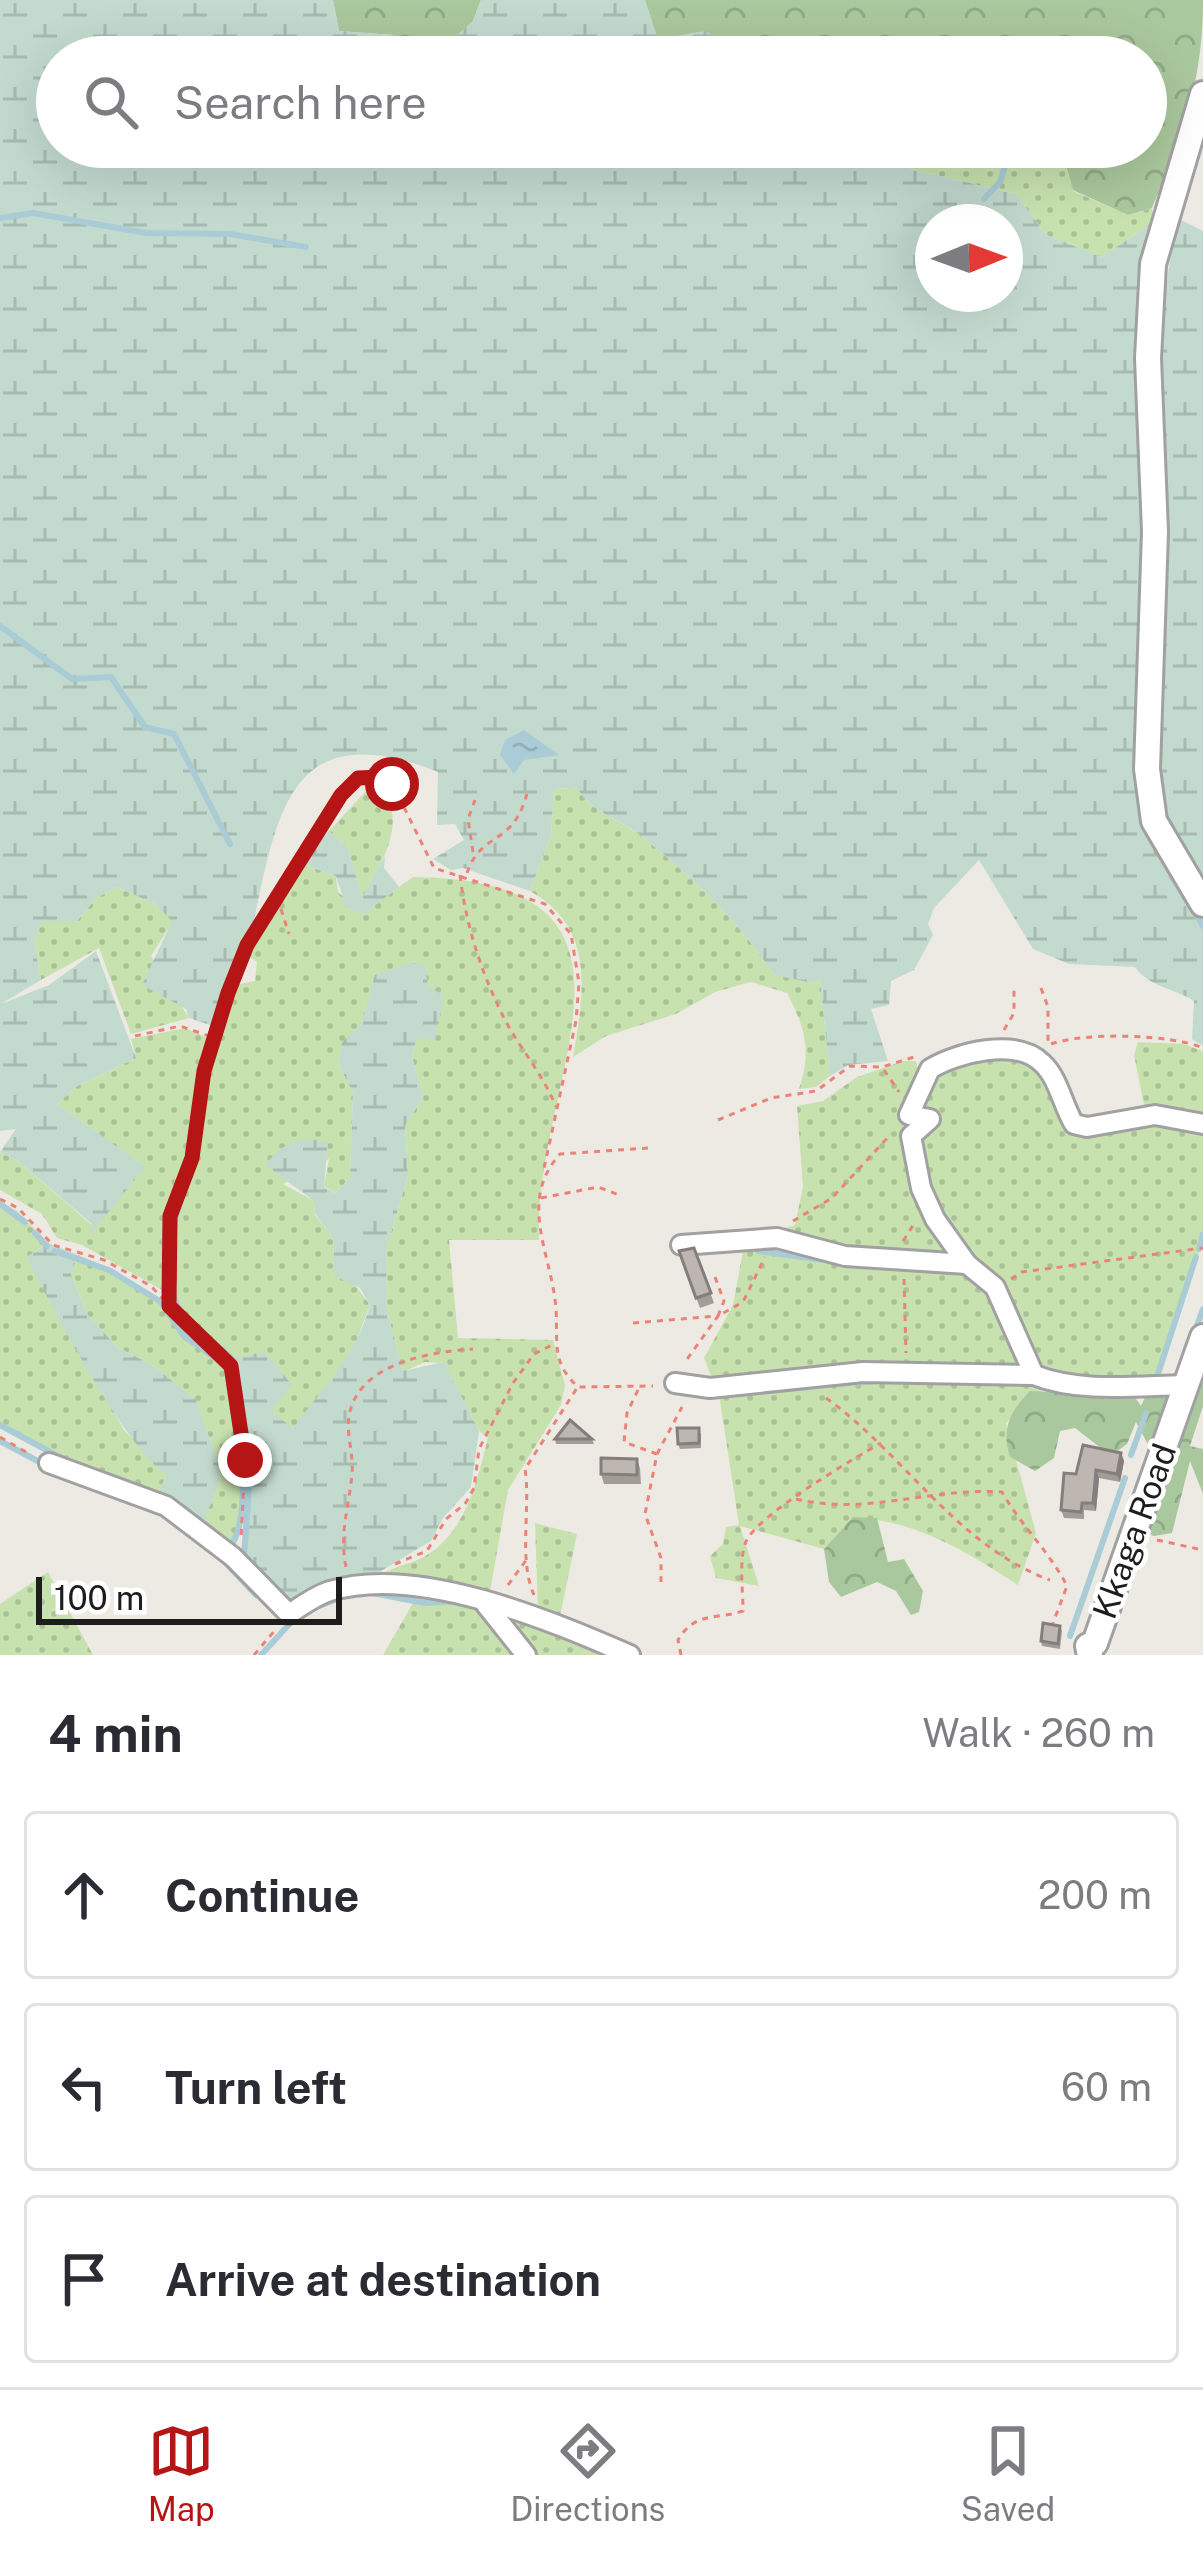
<!DOCTYPE html>
<html lang="en">
<head>
<meta charset="utf-8">
<style>
	body { margin:0; font-family:"Public Sans",sans-serif; background:#f2f2f3; color:#2b2b33 }
	.compass { position:absolute; left:915px; top:204px; width:108px; height:108px; border-radius:50%; background:#fff; box-shadow:0 12px 48px #0002; rotate:89deg }
	.scale { position:absolute; left:36px; bottom:30px; width:306px; box-sizing:border-box; padding-left:12px; border:6px solid #1d1d1d; border-top:0; font-size:33px; line-height:42px; white-space:nowrap; color:#1d1d1d; -webkit-text-stroke:9px #fff; paint-order:stroke }
	.stop { position:absolute; width:36px; height:36px; margin:-27px; border:9px solid #b61515; border-radius:50%; background:#fff }
	.stop.end { background:#b61515; border-color:#fff; box-shadow:0 3px 12px #0008 }
	.list { margin:0; padding:0; list-style:none }
	h2 { display:flex; justify-content:space-between; align-items:center; height:156px; margin:0; padding:0 48px; font-size:51px }
	h2 small { font-size:39px; font-weight:400; color:#7c7c81 }
	.list li { display:grid; grid-template-columns:78px 1fr auto; gap:36px; align-items:center; box-sizing:border-box; height:168px; margin:0 24px 24px; padding:0 24px; border:3px solid #e1e1e2; border-radius:12px }
	.list b { display:block; font-size:45px; white-space:nowrap }
	.list em { font-size:39px; font-style:normal; color:#7c7c81 }
	.icon { flex:none; width:66px; height:66px; fill:none; stroke:currentColor; stroke-width:2; stroke-linecap:round; stroke-linejoin:round }
	.map { position:relative; flex:none; width:1203px; height:1655px; overflow:hidden }
	.search { position:absolute; background:#fff; box-shadow:0 12px 48px #0002; left:36px; right:36px; top:36px; height:132px; display:flex; align-items:center; gap:30px; box-sizing:border-box; padding:0 42px; border-radius:66px; color:#7c7c81; font-size:45px }
	.sheet { height:732px; background:#fff }
	nav { display:flex; justify-content:space-around; align-items:center; box-sizing:border-box; height:168px; border-top:3px solid #e1e1e2; background:#fff; font-size:33px; color:#7c7c81 }
	nav a { display:grid; justify-items:center; gap:6px }
	nav .on { color:#b61515 }
	.map>svg:first-child { display:block }
	.grass { fill:url(#grass-dots) }
	.forest { fill:url(#forest-crowns) }
	.wetland { fill:url(#wetland-marsh); fill-rule:evenodd }
	.water { fill:url(#water-ripples) }
	.lines { fill:none; stroke-linecap:round; stroke-linejoin:round }
	.stream { stroke:#a9ccd6; stroke-width:6 }
	.minor-casing { stroke:#a1a1a1; stroke-width:24 }
	.tertiary-casing { stroke:#a1a1a1; stroke-width:30 }
	.path { stroke:#eb8478; stroke-width:3; stroke-dasharray:6 6; stroke-linecap:butt }
	.minor { stroke:#fff; stroke-width:18 }
	.tertiary { stroke:#fff; stroke-width:24 }
	.wall { fill:#a39d98 }
	.shaded-wall { fill:#847f7c }
	.building { fill:#bdb6b1; stroke:#847f7c; stroke-width:3 }
	.route { stroke:#b61515; stroke-width:15 }
	.labels { text-anchor:middle; dominant-baseline:central; stroke-width:9; stroke-linejoin:round; paint-order:stroke }
	.street-label { font-size:33px; fill:#1d1d1d; stroke:#fff }
</style>
</head>
<body>
<div class="map">
<svg width="1203" height="1655" viewBox="0 0 1203 1655">
	<defs>
		<pattern id="grass-dots" width="8" height="8" patternUnits="userSpaceOnUse" patternTransform="scale(3)"><rect width="8" height="8" fill="#c8e2af"/><path d="M2 2h.1M6 6h.1" fill="none" stroke="#abc196" stroke-width="1.8" stroke-linecap="round"/></pattern>
		<pattern id="forest-crowns" width="20" height="18" patternUnits="userSpaceOnUse" patternTransform="scale(3)"><rect width="20" height="18" fill="#aac89d"/><path d="M2 6a3 3 0 1 1 6 0M12 15a3 3 0 1 1 6 0" fill="none" stroke="#92ab87"/></pattern>
		<pattern id="wetland-marsh" width="20" height="14" patternUnits="userSpaceOnUse" patternTransform="scale(3)"><rect width="20" height="14" fill="#c3dacf"/><path d="M1 5h8M5 5V1M11 12h8M15 12V8" fill="none" stroke="#a7bbb1"/></pattern>
		<pattern id="water-ripples" width="26" height="14" patternUnits="userSpaceOnUse" patternTransform="scale(3)"><rect width="26" height="14" fill="#a9ccd6"/><path d="M2 4q2-2 4 0t4 0M15 11q2-2 4 0t4 0" fill="none" stroke="#91afb7"/></pattern>
	</defs>
	<rect width="100%" height="100%" fill="#edeae4"/>
	<g class="grass">
		<path d="M 865,147 L 1061,147 L 1073,191 L 1128,215 L 1152,208 L 1153,222 L 1102,257 L 1046,235 L 1016,194 L 881,162 Z"/>
		<path d="M 577,788 C 591,813 622,820 644,838 C 694,879 739,921 774,975 L 820,978 L 830,1076 L 816,1087 L 799,1089 C 812,1050 805,1028 787,993 L 751,982 L 715,992 L 676,1014 L 606,1036 L 573,1057 C 584,993 596,928 530,891 L 551,835 L 554,789 Z"/>
		<path d="M 374,789 C 416,813 377,870 362,899 L 348,848 L 329,831 L 365,792 Z"/>
		<path d="M 300,863 L 336,876 L 338,892 L 363,914 L 413,877 C 682,880 532,1079 539,1240 L 449,1240 L 458,1338 L 553,1340 L 565,1385 L 561,1405 L 508,1490 L 489,1597 L 376,1580 C 389,1565 410,1566 427,1555 C 467,1530 477,1480 488,1438 L 479,1431 L 444,1363 L 425,1362 L 403,1372 L 386,1307 L 387,1246 L 408,1175 L 405,1126 L 423,1097 L 412,1057 L 417,1037 L 435,1040 L 361,1024 L 342,1043 L 338,1063 L 353,1093 L 350,1178 L 335,1193 L 324,1186 L 329,1159 L 283,1184 L 314,1201 L 315,1215 L 333,1237 L 333,1255 L 370,1305 L 349,1360 L 293,1428 L 270,1411 L 265,1353 L 228,1359 L 177,1311 L 171,1237 L 174,1211 L 194,1166 L 207,1077 L 235,985 L 255,981 L 257,962 L 246,955 Z"/>
		<path d="M 117,887 L 155,904 L 173,921 L 151,956 L 189,1018 L 131,1034 L 99,948 L 41,980 L 34,943 L 42,920 L 76,922 L 96,898 Z"/>
		<path d="M 185,1028 L 210,1039 L 189,1156 L 165,1219 L 164,1291 L 82,1245 L 57,1238 L 42,1214 L 0,1190 L 0,1152 L 18,1161 L 92,1225 L 91,1231 L 144,1167 L 57,1104 L 77,1086 L 136,1058 L 131,1039 Z"/>
		<path d="M 1138,1042 L 1183,1044 L 1203,1051 L 1203,1123 L 1146,1115 L 1134,1055 Z"/>
		<path d="M 974,1055 L 1037,1064 L 1072,1126 L 1153,1119 L 1203,1131 L 1203,1240 L 1156,1386 L 1079,1383 L 1040,1369 L 928,1192 L 915,1120 L 934,1076 Z"/>
		<path d="M 903,1061 L 915,1061 L 922,1076 L 903,1118 L 905,1141 L 953,1257 L 761,1235 L 795,1225 L 803,1187 L 797,1106 L 823,1101 L 857,1077 Z"/>
		<path d="M 0,1202 L 16,1210 L 48,1243 L 27,1257 L 124,1430 L 167,1474 L 155,1499 L 0,1428 Z"/>
		<path d="M 763,1249 L 969,1271 L 991,1290 L 1024,1369 L 713,1381 L 704,1358 L 733,1305 L 743,1251 Z"/>
		<path d="M 78,1255 C 139,1278 180,1321 226,1363 C 243,1407 253,1506 234,1549 L 200,1530 L 219,1466 L 196,1401 L 152,1365 L 117,1347 L 87,1314 L 71,1274 Z"/>
		<path d="M 859,1381 L 1037,1381 L 1047,1386 L 1006,1423 L 1036,1533 L 1018,1585 C 966,1551 916,1521 853,1517 L 824,1549 L 740,1526 L 759,1586 L 716,1578 L 710,1556 L 723,1544 L 726,1527 L 739,1525 L 719,1394 Z"/>
		<path d="M 535,1523 L 577,1534 L 559,1621 L 538,1612 Z"/>
		<path d="M 48,1572 L 93,1655 L 0,1655 L 0,1604 Z"/>
		<path d="M 417,1596 L 479,1606 L 521,1655 L 383,1655 Z"/>
		<path d="M 493,1611 L 617,1655 L 530,1655 Z"/>
	</g>
	<g class="forest">
		<path d="M 333,0 L 481,0 L 473,21 L 436,55 L 394,35 L 339,31 Z"/>
		<path d="M 645,0 L 1203,0 C 1203,81 1183,135 1152,208 L 1128,215 L 1073,190 L 1061,147 L 1146,147 L 1146,57 L 735,57 L 731,45 L 657,39 Z"/>
		<path d="M 1186,1379 L 1203,1383 L 1203,1406 L 1190,1446 L 1203,1449 L 1203,1494 L 1190,1461 L 1172,1533 L 1154,1536 L 1138,1530 L 1153,1454 L 1136,1422 L 1127,1444 L 1111,1456 L 1075,1428 L 1060,1431 L 1054,1458 L 1035,1471 L 1010,1457 C 1001,1429 1010,1411 1030,1391 L 1134,1396 L 1141,1406 L 1149,1389 Z"/>
		<path d="M 853,1517 L 877,1518 L 888,1562 L 904,1559 L 923,1591 L 919,1612 L 911,1615 L 896,1591 L 877,1582 L 841,1597 L 829,1582 L 824,1549 Z"/>
	</g>
	<g class="wetland">
		<path d="M 0,0 L 333,0 L 339,31 L 394,35 L 436,55 L 473,21 L 481,0 L 645,0 L 658,39 L 705,31 L 731,45 L 735,57 L 57,57 L 57,147 L 865,147 L 881,162 L 1016,194 L 1046,235 L 1102,257 L 1153,222 L 1143,280 L 1144,817 L 1157,854 L 1203,919 L 1203,1046 L 1192,1039 L 1194,1001 C 1174,988 1149,987 1135,967 L 1069,964 L 1033,949 L 979,860 L 934,908 L 928,924 L 933,935 L 914,970 L 891,981 L 889,1005 L 871,1009 L 888,1061 L 848,1065 L 830,1076 L 820,979 L 813,983 L 774,975 C 739,921 694,879 644,838 C 623,820 591,813 577,788 L 554,789 L 551,835 L 530,891 L 463,868 L 451,870 L 433,859 L 464,840 L 455,824 L 437,825 L 438,772 C 294,715 278,805 254,921 C 246,957 228,992 216,1027 L 189,1018 L 186,1009 L 142,985 L 172,921 L 155,904 L 117,887 L 96,898 L 76,922 L 42,921 L 34,943 L 41,980 L 1,1004 L 49,985 L 96,951 L 136,1058 L 77,1086 L 57,1104 L 145,1167 L 90,1235 L 92,1224 L 18,1161 L 0,1152 L 16,1129 L 0,1131 ZM 933,222 L 1005,222 L 1005,294 L 933,294 Z"/>
		<path d="M 1179,219 L 1203,231 L 1203,882 L 1166,824 L 1159,794 C 1158,702 1168,611 1167,519 C 1167,418 1152,319 1179,219 Z"/>
		<path d="M 329,831 L 348,848 L 362,898 L 385,856 L 384,868 L 399,887 L 364,914 L 346,907 L 336,876 L 300,863 Z"/>
		<path d="M 410,963 L 425,965 L 428,987 L 444,995 L 435,1041 L 417,1037 L 412,1057 L 423,1097 L 405,1126 L 408,1175 L 387,1246 L 386,1307 L 403,1371 L 444,1362 L 479,1431 L 471,1487 L 443,1518 L 431,1541 L 366,1580 L 292,1605 L 241,1552 C 256,1490 242,1429 235,1366 L 228,1359 L 265,1352 L 292,1385 L 271,1411 L 293,1428 C 324,1386 356,1356 370,1305 L 360,1288 L 334,1276 L 333,1237 L 315,1214 L 314,1201 L 265,1165 C 284,1142 298,1135 328,1142 L 324,1187 L 335,1193 L 350,1178 L 353,1093 L 338,1063 L 342,1042 L 361,1024 L 375,975 Z"/>
		<path d="M 48,1243 L 78,1255 L 71,1274 L 87,1314 L 117,1347 L 152,1365 L 196,1400 L 219,1466 L 218,1486 L 200,1530 L 155,1499 L 167,1474 C 129,1455 48,1301 27,1257 Z"/>
	</g>
	<path class="water" d="M 524,730 L 559,755 L 524,760 L 514,774 L 500,755 L 505,740 Z"/>
	<g class="lines">
		<g class="stream">
			<path d="M 984,199 L 1000,182 L 1009,154 L 1023,147"/>
			<path d="M 0,218 L 33,213 L 146,233 L 230,234 L 306,247"/>
			<path d="M 0,626 L 72,679 L 111,677 L 145,727 L 174,734 L 230,844"/>
			<path d="M 1171,875 L 1182,892"/>
			<path d="M 1193,908 L 1203,926"/>
			<path d="M 189,1177 C 174,1213 157,1282 184,1317 C 197,1334 219,1345 234,1361 L 250,1469 L 244,1557"/>
			<path d="M 0,1204 L 25,1222"/>
			<path d="M 35,1233 L 47,1246"/>
			<path d="M 1199,1249 L 1203,1234"/>
			<path d="M 55,1251 L 109,1270 L 161,1302 L 184,1336 L 224,1364 C 238,1398 256,1525 228,1548"/>
			<path d="M 758,1251 L 831,1261"/>
			<path d="M 164,1291 L 165,1234 L 182,1173"/>
			<path d="M 1195,1331 L 1203,1309"/>
			<path d="M 1156,1380 L 1196,1257"/>
			<path d="M 834,1384 L 880,1381"/>
			<path d="M 756,1392 L 808,1387"/>
			<path d="M 0,1425 L 65,1460"/>
			<path d="M 0,1441 L 47,1466"/>
			<path d="M 1131,1455 L 1146,1413"/>
			<path d="M 221,1558 L 256,1595"/>
			<path d="M 372,1593 L 425,1603 L 454,1601"/>
			<path d="M 309,1610 L 342,1597"/>
			<path d="M 1070,1636 L 1125,1478"/>
			<path d="M 261,1655 L 293,1620"/>
		</g>
		<defs>
			<g id="minor">
				<path d="M 681,1245 L 777,1238 L 845,1256 L 967,1264"/>
				<path d="M 1034,1375 L 995,1287 L 967,1264 L 935,1219 L 921,1188 L 911,1136 L 930,1119 L 909,1115 L 930,1069 C 956,1053 1016,1037 1042,1063 C 1058,1077 1063,1106 1074,1124 L 1087,1127 L 1155,1115 L 1203,1124"/>
				<path d="M 675,1383 L 710,1388 L 863,1372 L 1034,1375 C 1080,1393 1135,1386 1184,1385"/>
				<path d="M 49,1463 L 166,1506 L 233,1557 L 289,1614 C 302,1606 316,1595 330,1591 C 417,1564 549,1620 630,1655"/>
				<path d="M 486,1605 L 526,1655"/>
			</g>
			<g id="tertiary">
				<path d="M 1203,94 L 1153,264 L 1148,358 L 1155,532 L 1147,769 L 1154,821 L 1203,904"/>
				<path d="M 1090,1655 L 1088,1646 L 1095,1643 L 1203,1337"/>
			</g>
		</defs>
		<use href="#minor" class="minor-casing"/>
		<use href="#tertiary" class="tertiary-casing"/>
		<g class="path">
			<path d="M 473,852 L 468,819 L 475,800"/>
			<path d="M 467,873 C 482,829 515,848 528,789"/>
			<path d="M 460,875 C 466,926 481,972 504,1018 C 520,1049 543,1074 556,1107"/>
			<path d="M 283,885 L 281,909 L 289,934"/>
			<path d="M 1041,988 L 1048,1007 L 1048,1045"/>
			<path d="M 1004,1030 L 1014,1013 L 1014,986"/>
			<path d="M 135,1036 L 180,1026 L 212,1037"/>
			<path d="M 1051,1044 C 1085,1032 1171,1034 1203,1048"/>
			<path d="M 884,1070 L 899,1092"/>
			<path d="M 718,1120 L 771,1098 L 816,1091 L 850,1066 L 882,1067 L 914,1057"/>
			<path d="M 648,1148 L 560,1154 C 517,1202 552,1254 556,1309 C 558,1343 551,1362 578,1387 L 653,1386"/>
			<path d="M 541,1198 L 598,1187 L 619,1195"/>
			<path d="M 0,1199 L 18,1208 L 53,1245 L 104,1260 L 151,1286 L 201,1340 L 221,1352 L 231,1366 L 245,1460 L 241,1539"/>
			<path d="M 793,1221 L 832,1198 L 891,1134"/>
			<path d="M 903,1241 L 914,1224"/>
			<path d="M 715,1277 L 724,1301 L 718,1316 L 743,1302 L 765,1257"/>
			<path d="M 904,1279 L 906,1353"/>
			<path d="M 1011,1279 L 1022,1272 L 1203,1248"/>
			<path d="M 169,1306 L 170,1216 L 192,1158 L 204,1071 L 228,993 L 247,945 L 283,883 L 359,778 L 380,777 L 392,783 L 434,868 L 545,904 L 571,934 L 579,983 L 576,1021 L 543,1173"/>
			<path d="M 633,1323 L 718,1316 L 685,1362"/>
			<path d="M 638,1390 L 627,1413 L 624,1442 L 657,1454 L 645,1514 L 661,1558 L 661,1582"/>
			<path d="M 826,1398 C 904,1454 957,1546 1050,1580"/>
			<path d="M 0,1437 L 31,1455"/>
			<path d="M 657,1454 L 682,1407"/>
			<path d="M 796,1499 C 867,1516 932,1487 1002,1492 C 1022,1527 1049,1551 1067,1586 L 1053,1623"/>
			<path d="M 1157,1540 L 1203,1550"/>
			<path d="M 395,1564 L 427,1551 L 446,1519 L 465,1504 L 474,1488 L 479,1449 L 513,1383 L 534,1354 L 552,1345"/>
			<path d="M 346,1567 C 339,1532 349,1508 352,1474 C 354,1455 346,1435 349,1416 C 358,1363 430,1352 473,1349"/>
			<path d="M 508,1585 L 527,1559"/>
			<path d="M 534,1595 C 518,1559 531,1508 525,1469 L 577,1388"/>
			<path d="M 254,1655 L 276,1629"/>
			<path d="M 681,1655 L 678,1640 C 695,1611 716,1620 743,1611 C 743,1590 739,1563 745,1544 C 752,1518 853,1459 881,1443"/>
		</g>
		<use href="#minor" class="minor"/>
		<use href="#tertiary" class="tertiary"/>
	</g>
	<g class="wall">
		<path d="M 694,1248 L 714,1303 L 700,1308 L 679,1251 Z"/>
		<path d="M 701,1433 L 701,1448 L 680,1449 L 678,1444 Z"/>
		<path d="M 555,1439 L 592,1439 L 594,1444 L 556,1444 Z"/>
		<path d="M 1121,1453 L 1124,1461 L 1120,1482 L 1099,1478 L 1096,1511 L 1084,1510 L 1084,1519 L 1064,1518 L 1061,1510 L 1076,1474 Z"/>
		<path d="M 637,1459 L 640,1468 L 641,1484 L 604,1484 L 601,1474 Z"/>
		<path d="M 1060,1626 L 1062,1631 L 1060,1649 L 1042,1646 L 1041,1641 Z"/>
	</g>
	<g class="shaded-wall">
		<path d="M 1121,1453 L 1124,1461 L 1120,1482 L 1117,1474 Z"/>
		<path d="M 1096,1470 L 1099,1478 L 1096,1511 L 1093,1503 Z"/>
	</g>
	<g class="building">
		<path d="M 694,1248 L 711,1293 L 696,1298 L 679,1251 Z"/>
		<path d="M 570,1420 L 592,1439 L 555,1439 Z"/>
		<path d="M 677,1428 L 699,1428 L 699,1443 L 678,1444 Z"/>
		<path d="M 1083,1445 L 1121,1453 L 1117,1474 L 1096,1470 L 1093,1503 L 1082,1503 L 1081,1512 L 1061,1510 L 1064,1473 L 1076,1474 Z"/>
		<path d="M 601,1458 L 637,1459 L 637,1475 L 601,1474 Z"/>
		<path d="M 1043,1623 L 1060,1626 L 1058,1644 L 1041,1641 Z"/>
	</g>
	<g class="lines">
		<path class="route" d="M 245,1460 L 231,1366 L 169,1306 L 170,1216 L 192,1158 L 204,1071 L 228,993 L 247,945 L 341,795 L 358,778 L 380,777 L 392,784"/>
	</g>
	<g class="labels">
		<g class="street-label">
			<text transform="translate(1134 1531) rotate(-70)">Kkaga Road</text>
		</g>
	</g>
</svg>
<svg class="compass" viewBox="-18 -18 36 36"><path d="M0-13l5 13h-10z" fill="#e53935"/><path d="M0 13l5-13h-10z" fill="#7c7c81"/></svg>
<div class="scale">100 m</div>
<div class="stop" style="left:392px;top:784px"></div>
<div class="stop end" style="left:245px;top:1460px"></div>
<div class="search"><svg class="icon" aria-label="search" viewBox="0 0 24 24"><circle cx="10" cy="10" r="6"/><path d="M15 15l6 6"/></svg>Search here</div>
</div>
<section class="sheet">
<h2>4 min<small>Walk · 260 m</small></h2>
<ul class="list">
<li><svg class="icon" aria-label="ahead" viewBox="0 0 24 24"><path d="M12 20V5M6 11l6-6 6 6"/></svg><div><b>Continue</b></div><em>200 m</em></li>
<li><svg class="icon" aria-label="left" viewBox="0 0 24 24"><path d="M17 20v-9H6M10 6l-5 5 5 5"/></svg><div><b>Turn left</b></div><em>60 m</em></li>
<li><svg class="icon" aria-label="arrive" viewBox="0 0 24 24"><path d="M6 21V4h12l-3 4 3 4H6"/></svg><div><b>Arrive at destination</b></div></li>
</ul>
</section>
<nav>
<a class="on"><svg class="icon" aria-label="map" viewBox="0 0 24 24"><path d="M3 6l6-2 6 2 6-2v14l-6 2-6-2-6 2zM9 4v14M15 6v14"/></svg>Map</a>
<a><svg class="icon" aria-label="directions" viewBox="0 0 24 24"><path d="M12 3l9 9-9 9-9-9zM9 14v-3h6M13 9l2 2-2 2"/></svg>Directions</a>
<a><svg class="icon" aria-label="saved" viewBox="0 0 24 24"><path d="M7 4h10v16l-5-4-5 4z"/></svg>Saved</a>
</nav>
</body>
</html>
